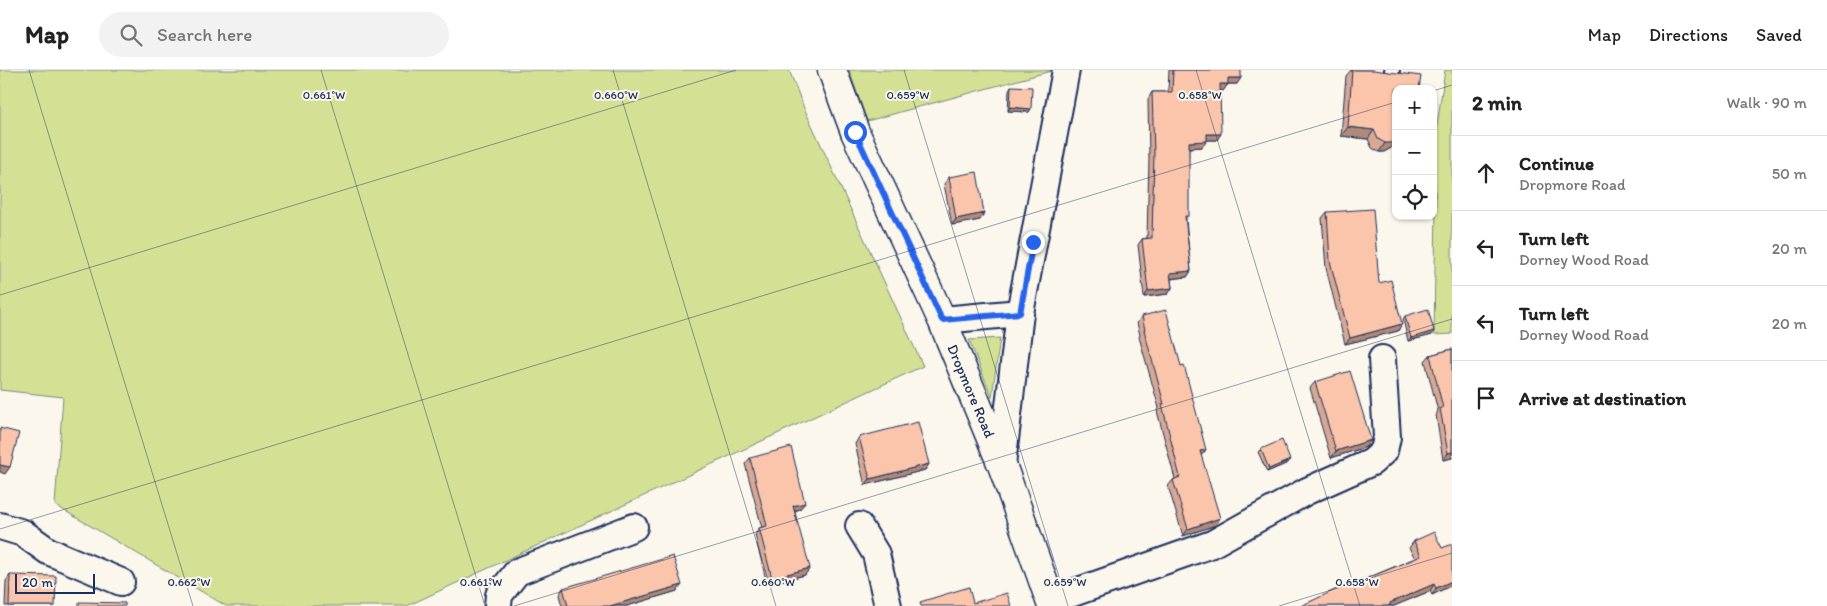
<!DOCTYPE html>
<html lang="en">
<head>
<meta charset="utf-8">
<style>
	body { margin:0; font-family:Itim,sans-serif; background:#f2f2f2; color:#222 }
	.controls { position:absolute; right:15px; top:15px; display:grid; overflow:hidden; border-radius:10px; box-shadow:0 1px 4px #0004 }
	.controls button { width:45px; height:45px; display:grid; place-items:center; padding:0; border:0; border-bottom:1px solid #e0e0e0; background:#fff; color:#222; font:25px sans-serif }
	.scale { position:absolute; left:15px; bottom:12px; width:80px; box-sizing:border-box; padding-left:5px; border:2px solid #1b2f5e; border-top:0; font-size:14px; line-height:18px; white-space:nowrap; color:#1b2f5e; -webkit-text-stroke:4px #fbf7ec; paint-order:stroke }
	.stop { position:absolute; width:15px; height:15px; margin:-11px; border:4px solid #2563eb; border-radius:50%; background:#fff }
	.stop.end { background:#2563eb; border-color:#fff; box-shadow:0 1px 5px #0008 }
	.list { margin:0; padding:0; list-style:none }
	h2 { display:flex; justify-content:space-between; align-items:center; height:65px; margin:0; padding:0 20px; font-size:21px }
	h2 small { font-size:16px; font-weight:400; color:#767676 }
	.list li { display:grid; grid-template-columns:32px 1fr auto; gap:15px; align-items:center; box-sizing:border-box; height:75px; padding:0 20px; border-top:1px solid #e0e0e0 }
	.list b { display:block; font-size:19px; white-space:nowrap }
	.list p { margin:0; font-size:16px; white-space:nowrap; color:#767676 }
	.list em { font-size:16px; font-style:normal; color:#767676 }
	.icon { flex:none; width:28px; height:28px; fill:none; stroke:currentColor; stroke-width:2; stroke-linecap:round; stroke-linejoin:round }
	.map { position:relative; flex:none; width:1452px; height:536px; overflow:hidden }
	header { display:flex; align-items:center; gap:30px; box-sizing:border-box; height:70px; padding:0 25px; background:#fff; border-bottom:1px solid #e0e0e0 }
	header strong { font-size:24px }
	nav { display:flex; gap:28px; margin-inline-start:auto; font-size:18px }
	.search { width:350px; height:45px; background:#f2f2f2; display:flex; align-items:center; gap:12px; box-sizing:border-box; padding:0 18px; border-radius:28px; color:#767676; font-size:19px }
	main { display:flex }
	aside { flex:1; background:#fff }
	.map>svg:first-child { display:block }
	.green { fill:#d4e195; stroke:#78887a }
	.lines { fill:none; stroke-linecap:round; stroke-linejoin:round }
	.lane-casing { stroke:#1b2f5e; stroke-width:18 }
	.street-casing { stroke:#1b2f5e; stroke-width:30 }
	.secondary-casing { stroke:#1b2f5e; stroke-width:31 }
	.lane { stroke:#fbf7ec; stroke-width:14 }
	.street { stroke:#fbf7ec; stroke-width:26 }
	.secondary { stroke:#fbf7ec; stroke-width:28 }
	.wall { fill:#d7a993; stroke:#1b2f5e }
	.shaded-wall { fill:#af8a78; stroke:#1b2f5e }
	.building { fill:#fac5ab; stroke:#1b2f5e }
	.route { stroke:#2563eb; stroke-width:6 }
	.ticks { fill:none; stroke:#1b2f5e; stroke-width:1; stroke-opacity:0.45 }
	.labels { text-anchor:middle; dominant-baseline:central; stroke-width:4; stroke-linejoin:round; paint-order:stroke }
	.street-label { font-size:15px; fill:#1b2f5e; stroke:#fbf7ec }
	.ticks-label { font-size:12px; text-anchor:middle; fill:#1b2f5e; stroke:#fbf7ec; stroke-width:4; stroke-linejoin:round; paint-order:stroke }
</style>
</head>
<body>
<header>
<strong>Map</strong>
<div class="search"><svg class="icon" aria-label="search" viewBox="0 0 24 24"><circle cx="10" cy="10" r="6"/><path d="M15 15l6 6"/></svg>Search here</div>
<nav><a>Map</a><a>Directions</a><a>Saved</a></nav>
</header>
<main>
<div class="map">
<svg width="1452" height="536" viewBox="0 0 1452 536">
	<rect width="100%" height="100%" fill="#fbf7ec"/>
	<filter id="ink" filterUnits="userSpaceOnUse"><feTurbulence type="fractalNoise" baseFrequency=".02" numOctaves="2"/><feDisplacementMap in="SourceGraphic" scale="10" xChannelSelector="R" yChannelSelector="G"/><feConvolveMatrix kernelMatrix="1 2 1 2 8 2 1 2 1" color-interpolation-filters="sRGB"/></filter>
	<g filter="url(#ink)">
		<g class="green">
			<path d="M 0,0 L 789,0 L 804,38 L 923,296 L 407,536 L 226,536 L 55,435 L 63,327 L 0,320 Z"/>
			<path d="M 849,0 L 1052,0 L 1051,1 L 867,51 Z"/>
			<path d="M 1445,0 L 1452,0 L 1452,264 L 1434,265 L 1436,134 L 1433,83 Z"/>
			<path d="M 1000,268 L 992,327 L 969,270 Z"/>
		</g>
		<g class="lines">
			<defs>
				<path id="lane" d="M 1392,0 L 1392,1"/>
				<g id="street">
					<path d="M 942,250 L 1020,243"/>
					<path d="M 1002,395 L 1020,243 L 1066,0"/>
					<path d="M 0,456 L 23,463 L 48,481 L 121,512"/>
					<path d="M 859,456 L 876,484 L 888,536"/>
					<path d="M 1050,531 L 1212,474 L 1307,421 L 1372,392 L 1384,381 L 1387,367 L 1382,289"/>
					<path d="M 498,536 L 499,525 L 517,502 L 634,457"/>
				</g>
				<path id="secondary" d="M 832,0 L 855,62 L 942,250 L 1002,395 L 1052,536"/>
			</defs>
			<use href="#lane" class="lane-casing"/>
			<use href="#street" class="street-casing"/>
			<use href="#secondary" class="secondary-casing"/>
			<use href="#lane" class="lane"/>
			<use href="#street" class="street"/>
			<use href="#secondary" class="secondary"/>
		</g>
		<g class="wall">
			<path d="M 1169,0 L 1241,0 L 1237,14 L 1228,14 L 1223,21 L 1220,20 L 1217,70 L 1207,70 L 1202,77 L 1189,78 L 1186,150 L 1191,201 L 1187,207 L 1171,209 L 1172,218 L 1168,224 L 1144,227 L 1138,175 L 1142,169 L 1147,168 L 1149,89 L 1148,29 L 1152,22 L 1168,22 Z"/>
			<path d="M 1351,0 L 1373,0 L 1391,78 L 1384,82 L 1379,82 L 1372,78 L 1368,69 L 1341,66 L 1346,6 Z"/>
			<path d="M 1011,16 L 1029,42 L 1008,41 L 1009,20 Z"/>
			<path d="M 949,107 L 984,143 L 980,150 L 952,155 L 944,114 Z"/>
			<path d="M 1327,142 L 1379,213 L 1398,261 L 1345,274 L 1326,198 L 1322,148 Z"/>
			<path d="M 1142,246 L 1201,386 L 1216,455 L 1183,466 L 1168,416 L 1173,410 L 1175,409 L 1157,341 L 1159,338 L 1139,267 L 1140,265 L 1137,253 Z"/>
			<path d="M 1405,246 L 1434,261 L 1432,265 L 1408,271 L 1403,249 Z"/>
			<path d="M 1452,279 L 1452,388 L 1443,390 L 1436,345 L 1438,341 L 1425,291 L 1430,285 Z"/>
			<path d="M 1315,312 L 1371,370 L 1366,377 L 1331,388 L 1310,318 Z"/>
			<path d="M 859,367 L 929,394 L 925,400 L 865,415 L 855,374 Z"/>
			<path d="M 1261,379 L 1288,393 L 1267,402 L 1258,382 Z"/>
			<path d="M 750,388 L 800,439 L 795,441 L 805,505 L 767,514 L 755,465 L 759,458 L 762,458 L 745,394 Z"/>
			<path d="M 1414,471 L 1442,478 L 1452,515 L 1432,525 L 1430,521 L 1394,536 L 1301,536 L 1415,488 L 1409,478 Z"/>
			<path d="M 10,505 L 55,536 L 5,536 L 6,511 Z"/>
			<path d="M 563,518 L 677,521 L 627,536 L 562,536 L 559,525 Z"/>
		</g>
		<g class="shaded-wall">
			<path d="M 1228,8 L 1241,8 L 1237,14 L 1223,14 Z"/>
			<path d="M 1220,14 L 1228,14 L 1223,21 L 1216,20 Z"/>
			<path d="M 1010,37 L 1031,39 L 1029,42 L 1008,41 Z"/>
			<path d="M 1348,57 L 1374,60 L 1368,69 L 1341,66 Z"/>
			<path d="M 1207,64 L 1221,64 L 1217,70 L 1202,70 Z"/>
			<path d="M 1396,70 L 1396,72 L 1391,78 L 1384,82 L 1379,82 L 1385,73 Z"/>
			<path d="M 1207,71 L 1202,77 L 1184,78 L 1189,72 Z"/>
			<path d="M 984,143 L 980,150 L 952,155 L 956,149 Z"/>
			<path d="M 1191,201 L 1187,207 L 1166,209 L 1170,203 Z"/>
			<path d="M 1172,218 L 1168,224 L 1144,227 L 1148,221 Z"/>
			<path d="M 1402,254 L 1398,261 L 1345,274 L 1350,268 Z"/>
			<path d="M 1434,261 L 1432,265 L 1408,271 L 1411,268 Z"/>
			<path d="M 1371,370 L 1366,377 L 1331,388 L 1336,381 Z"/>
			<path d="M 1206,380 L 1201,386 L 1200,381 Z"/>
			<path d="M 1452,382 L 1452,388 L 1443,390 L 1448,383 Z"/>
			<path d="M 1290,390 L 1288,393 L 1267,402 L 1269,399 Z"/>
			<path d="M 929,394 L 925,400 L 865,415 L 870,409 Z"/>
			<path d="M 0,395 L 10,397 L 5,404 L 0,402 Z"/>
			<path d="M 805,433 L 800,439 L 789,442 L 793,436 Z"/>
			<path d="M 1220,448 L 1216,455 L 1183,466 L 1188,459 Z"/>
			<path d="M 810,498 L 805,505 L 767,514 L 772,508 Z"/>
			<path d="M 1452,511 L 1452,515 L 1432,525 L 1436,518 Z"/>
			<path d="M 1434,514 L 1430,521 L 1394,536 L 1388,536 L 1390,533 Z"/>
			<path d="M 682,515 L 677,521 L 627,536 L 610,536 Z"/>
		</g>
		<g class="building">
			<path d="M 1173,0 L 1241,0 L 1241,8 L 1228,8 L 1228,14 L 1220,14 L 1221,64 L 1207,64 L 1207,71 L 1189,72 L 1189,146 L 1185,146 L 1191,201 L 1170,203 L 1172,218 L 1148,221 L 1142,169 L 1152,168 L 1154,83 L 1152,22 L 1172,22 Z"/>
			<path d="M 1352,0 L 1373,0 L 1421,6 L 1419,19 L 1396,19 L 1396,70 L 1390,73 L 1385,73 L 1378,69 L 1374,60 L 1348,57 Z"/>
			<path d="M 1011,16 L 1032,17 L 1031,39 L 1010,37 Z"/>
			<path d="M 977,102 L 984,143 L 956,149 L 949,107 Z"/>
			<path d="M 1373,139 L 1379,213 L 1391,210 L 1402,254 L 1350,268 L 1330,191 L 1327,142 Z"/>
			<path d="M 1428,239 L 1434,261 L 1411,268 L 1405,246 Z"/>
			<path d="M 1166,240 L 1181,296 L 1184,295 L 1206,380 L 1200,381 L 1220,448 L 1188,459 L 1173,410 L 1180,407 L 1162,334 L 1164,334 L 1144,260 L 1145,260 L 1142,246 Z"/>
			<path d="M 1452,279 L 1452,382 L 1448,383 L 1440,338 L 1443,338 L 1430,285 Z"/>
			<path d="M 1350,301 L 1371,370 L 1336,381 L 1315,312 Z"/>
			<path d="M 918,352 L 929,394 L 870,409 L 859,367 Z"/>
			<path d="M 0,358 L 19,363 L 10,397 L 0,395 Z"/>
			<path d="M 1282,370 L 1290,390 L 1269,399 L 1261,379 Z"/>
			<path d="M 791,377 L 805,433 L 793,436 L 810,498 L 772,508 L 759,458 L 767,456 L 750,388 Z"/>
			<path d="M 1434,462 L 1442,478 L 1452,474 L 1452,511 L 1436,518 L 1434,514 L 1390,533 L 1390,535 L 1388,536 L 1301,536 L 1343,516 L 1344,518 L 1421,486 L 1414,471 Z"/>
			<path d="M 673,486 L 682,515 L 610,536 L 568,536 L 563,518 Z"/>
			<path d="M 10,505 L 56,506 L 55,536 L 9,536 Z"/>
			<path d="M 969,517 L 973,533 L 1007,523 L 1011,536 L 921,536 L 920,532 Z"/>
			<path d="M 79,532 L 125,533 L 125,536 L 79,536 Z"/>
		</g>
	</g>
	<g class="lines" filter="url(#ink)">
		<path class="route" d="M 855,62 L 942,250 L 1020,243 L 1033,172"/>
	</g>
	<path class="ticks" d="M 29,0 L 193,536M 321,0 L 485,536M 613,0 L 776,536M 904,0 L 1068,536M 1196,0 L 1360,536M 1433,21 L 1452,15M 0,225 L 736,0M 0,459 L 1396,32M 514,536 L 1452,249M 1279,536 L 1452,483"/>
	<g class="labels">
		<g class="street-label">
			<text transform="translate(971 321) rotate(67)">Dropmore Road</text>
		</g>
	</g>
	<g class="ticks-label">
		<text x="1200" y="29">0.658°W</text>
		<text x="324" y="29">0.661°W</text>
		<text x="616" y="29">0.660°W</text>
		<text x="908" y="29">0.659°W</text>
		<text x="189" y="516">0.662°W</text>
		<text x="481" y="516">0.661°W</text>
		<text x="773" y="516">0.660°W</text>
		<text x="1065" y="516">0.659°W</text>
		<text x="1357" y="516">0.658°W</text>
	</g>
</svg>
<div class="controls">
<button>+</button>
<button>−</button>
<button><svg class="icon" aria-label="locate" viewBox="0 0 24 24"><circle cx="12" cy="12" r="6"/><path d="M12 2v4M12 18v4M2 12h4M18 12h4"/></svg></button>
</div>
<div class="scale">20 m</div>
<div class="stop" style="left:855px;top:62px"></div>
<div class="stop end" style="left:1033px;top:172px"></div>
</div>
<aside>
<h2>2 min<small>Walk · 90 m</small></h2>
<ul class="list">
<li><svg class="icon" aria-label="ahead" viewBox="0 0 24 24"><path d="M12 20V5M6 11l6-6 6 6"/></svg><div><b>Continue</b><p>Dropmore Road</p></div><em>50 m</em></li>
<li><svg class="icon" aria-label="left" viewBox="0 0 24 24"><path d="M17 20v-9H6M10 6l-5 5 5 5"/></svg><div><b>Turn left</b><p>Dorney Wood Road</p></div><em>20 m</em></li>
<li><svg class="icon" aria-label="left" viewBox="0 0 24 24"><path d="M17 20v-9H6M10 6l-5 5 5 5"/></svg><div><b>Turn left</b><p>Dorney Wood Road</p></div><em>20 m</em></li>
<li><svg class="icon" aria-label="arrive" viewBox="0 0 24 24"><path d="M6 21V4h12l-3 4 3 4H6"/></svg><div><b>Arrive at destination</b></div></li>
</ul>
</aside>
</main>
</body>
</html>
